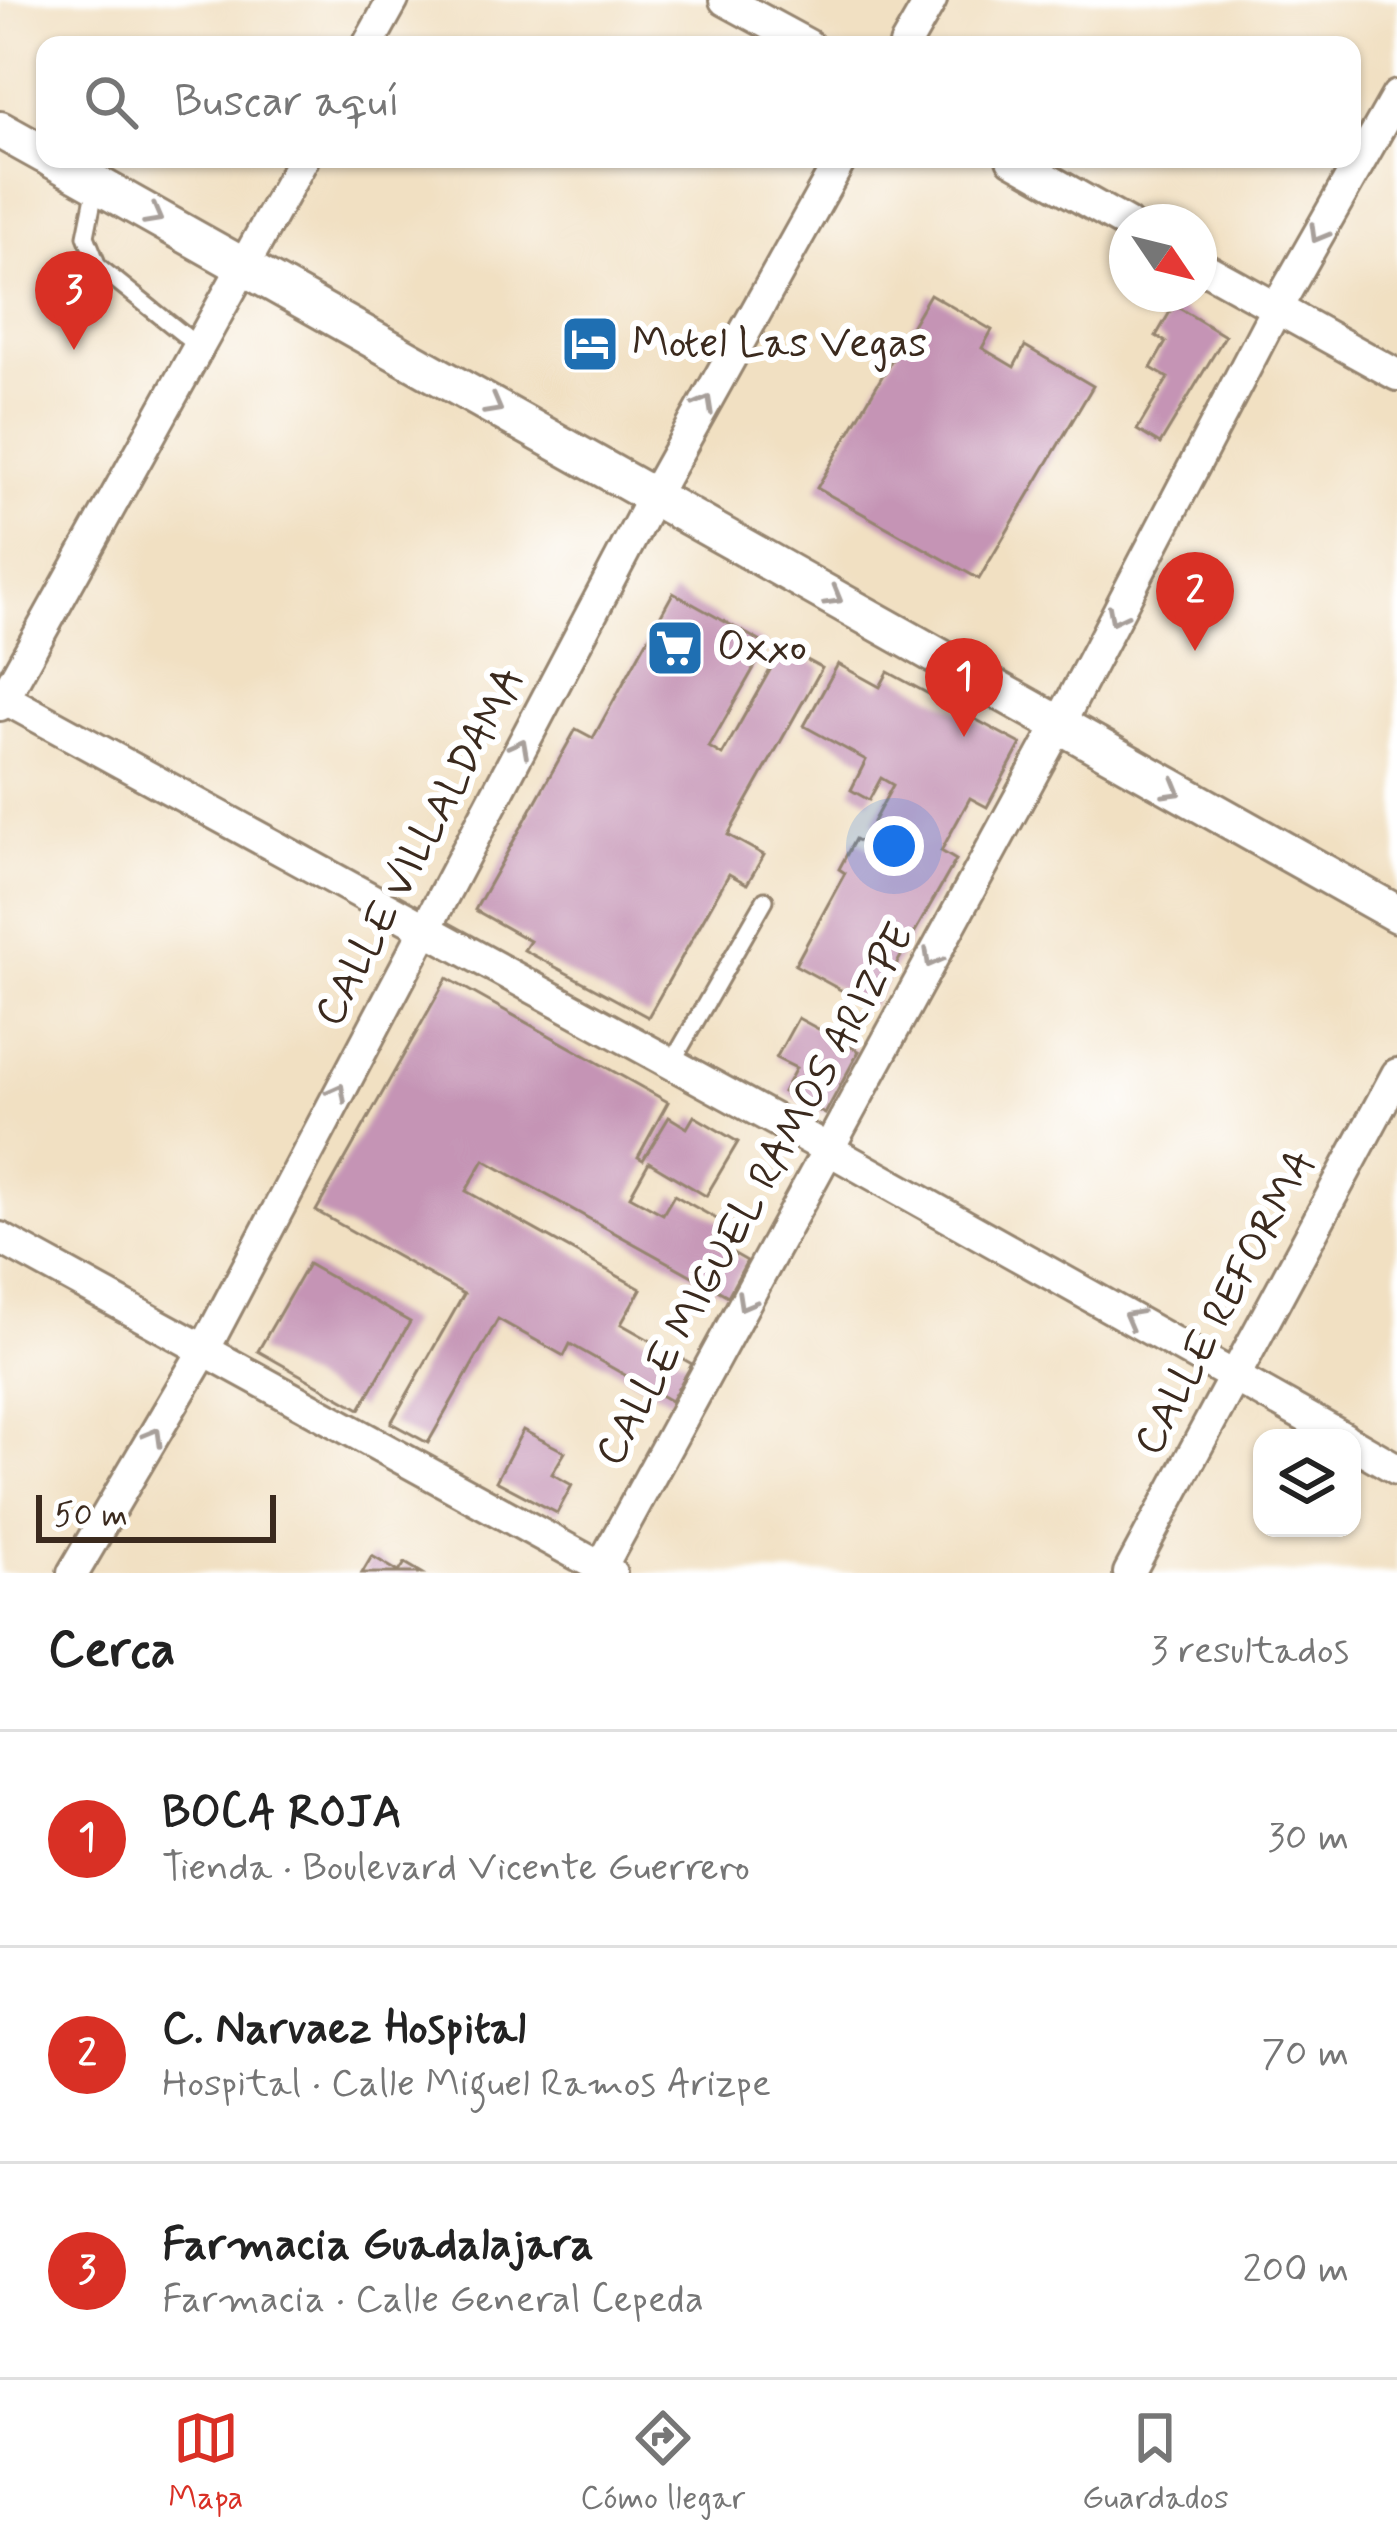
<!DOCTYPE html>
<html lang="es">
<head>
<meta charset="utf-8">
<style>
	body { margin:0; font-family:Mynerve,sans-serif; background:#f6f6f6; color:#222 }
	.controls { position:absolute; right:36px; bottom:36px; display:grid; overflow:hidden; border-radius:24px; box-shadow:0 3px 9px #0004 }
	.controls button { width:108px; height:108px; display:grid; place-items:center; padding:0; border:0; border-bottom:3px solid #e0e0e0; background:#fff; color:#222; font:60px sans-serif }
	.compass { position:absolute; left:1109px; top:204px; width:108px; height:108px; border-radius:50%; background:#fff; box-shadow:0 3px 9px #0004; rotate:125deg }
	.scale { position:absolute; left:36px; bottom:30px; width:240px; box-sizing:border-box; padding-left:12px; border:6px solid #3b2a1e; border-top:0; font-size:33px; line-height:42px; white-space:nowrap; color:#3b2a1e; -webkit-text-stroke:9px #fff; paint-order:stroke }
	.you { position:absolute; left:894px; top:846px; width:42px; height:42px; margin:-30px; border:9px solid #fff; border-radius:50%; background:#1a73e8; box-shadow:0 0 0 18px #1a73e833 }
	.badge { display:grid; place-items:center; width:78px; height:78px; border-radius:50%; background:#d93025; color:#fff; font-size:39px; font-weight:700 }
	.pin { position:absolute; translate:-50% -99px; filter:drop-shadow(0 3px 6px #0008) }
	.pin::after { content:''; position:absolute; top:63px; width:42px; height:36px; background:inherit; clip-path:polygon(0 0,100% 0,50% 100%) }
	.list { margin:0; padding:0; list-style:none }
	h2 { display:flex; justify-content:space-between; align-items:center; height:156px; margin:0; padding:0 48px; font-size:51px }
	h2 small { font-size:39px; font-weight:400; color:#767676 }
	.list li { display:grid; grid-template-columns:78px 1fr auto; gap:36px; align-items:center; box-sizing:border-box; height:216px; padding:0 48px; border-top:3px solid #e0e0e0 }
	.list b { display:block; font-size:45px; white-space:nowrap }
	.list p { margin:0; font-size:39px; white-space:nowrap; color:#767676 }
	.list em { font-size:39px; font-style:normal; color:#767676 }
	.icon { flex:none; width:66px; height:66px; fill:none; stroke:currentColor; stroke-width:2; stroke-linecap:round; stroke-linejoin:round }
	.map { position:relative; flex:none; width:1397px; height:1573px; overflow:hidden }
	.search { position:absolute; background:#fff; box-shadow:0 3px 9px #0004; left:36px; right:36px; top:36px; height:132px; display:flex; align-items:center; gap:30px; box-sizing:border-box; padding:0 42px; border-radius:24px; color:#767676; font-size:45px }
	.sheet { height:804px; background:#fff }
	nav { display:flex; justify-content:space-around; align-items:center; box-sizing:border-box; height:168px; border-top:3px solid #e0e0e0; background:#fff; font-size:33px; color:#767676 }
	nav a { display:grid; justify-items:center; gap:6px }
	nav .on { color:#d93025 }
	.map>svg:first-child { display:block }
	.building { fill:#c594b5 }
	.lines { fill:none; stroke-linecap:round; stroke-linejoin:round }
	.service-casing { stroke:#968570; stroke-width:21 }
	.minor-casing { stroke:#968570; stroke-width:36 }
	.tertiary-casing { stroke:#968570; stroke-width:42 }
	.service { stroke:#fff; stroke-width:15 }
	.minor { stroke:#fff; stroke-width:30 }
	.tertiary { stroke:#fff; stroke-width:36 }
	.oneway { stroke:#a79f9a }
	.labels { text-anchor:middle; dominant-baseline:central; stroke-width:12; stroke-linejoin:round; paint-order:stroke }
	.poi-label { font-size:42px; fill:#3b2a1e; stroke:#fff; text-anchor:start }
	.street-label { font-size:42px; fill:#3b2a1e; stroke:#fff }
</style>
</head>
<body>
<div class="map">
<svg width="1397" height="1573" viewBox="0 0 1397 1573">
	<rect width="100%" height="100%" fill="#fff"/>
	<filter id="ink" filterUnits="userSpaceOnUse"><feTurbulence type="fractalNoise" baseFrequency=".00833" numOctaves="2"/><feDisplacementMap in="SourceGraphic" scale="24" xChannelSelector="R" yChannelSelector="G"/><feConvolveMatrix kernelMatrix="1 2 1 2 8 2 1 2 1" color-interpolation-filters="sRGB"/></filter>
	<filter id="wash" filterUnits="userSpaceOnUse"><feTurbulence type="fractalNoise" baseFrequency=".004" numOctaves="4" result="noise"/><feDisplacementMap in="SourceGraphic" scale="48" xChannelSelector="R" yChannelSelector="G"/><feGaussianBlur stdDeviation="2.7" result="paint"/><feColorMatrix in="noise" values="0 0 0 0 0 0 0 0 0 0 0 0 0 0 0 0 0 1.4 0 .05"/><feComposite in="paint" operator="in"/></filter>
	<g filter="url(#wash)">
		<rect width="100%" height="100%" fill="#f1e0c2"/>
		<g id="blocks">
			<g class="building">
				<path d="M 930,294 L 992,330 L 982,348 L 1014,367 L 1025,346 L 1093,386 L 979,579 L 817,488 Z"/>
				<path d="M 1174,305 L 1225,336 L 1160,444 L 1137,430 L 1168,378 L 1151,368 L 1166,342 L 1156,336 Z"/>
				<path d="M 673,593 L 767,645 L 709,747 L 722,755 L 783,647 L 822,668 L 728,835 L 764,855 L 747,884 L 729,874 L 648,1017 L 524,950 L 530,941 L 475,910 L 576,729 L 593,738 Z"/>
				<path d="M 838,664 L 880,687 L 888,672 L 1021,744 L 987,807 L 970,798 L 941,851 L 956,860 L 872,1007 L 795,965 L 845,873 L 839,869 L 855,839 L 874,850 L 885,829 L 873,822 L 893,785 L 881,778 L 869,800 L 851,790 L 866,760 L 804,726 Z"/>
				<path d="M 447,978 L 668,1102 L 638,1157 L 643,1160 L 669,1117 L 687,1128 L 694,1116 L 738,1142 L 706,1196 L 649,1162 L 630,1196 L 663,1214 L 674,1195 L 722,1222 L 712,1241 L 747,1261 L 728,1296 L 484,1160 L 466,1191 L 641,1289 L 621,1324 L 692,1364 L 671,1401 L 570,1344 L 564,1356 L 498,1319 L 428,1443 L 391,1423 L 464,1294 L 316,1211 Z"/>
				<path d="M 798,1018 L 859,1051 L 825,1114 L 783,1092 L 796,1068 L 776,1058 Z"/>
				<path d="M 308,1264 L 410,1322 L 360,1409 L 258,1351 Z"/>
				<path d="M 523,1430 L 565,1452 L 552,1474 L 572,1485 L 557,1513 L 496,1481 Z"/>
				<path d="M 372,1556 L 399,1572 L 405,1563 L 422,1573 L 362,1573 Z"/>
			</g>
		</g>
	</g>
	<g filter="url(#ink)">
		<use href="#blocks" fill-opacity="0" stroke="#968570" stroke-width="3"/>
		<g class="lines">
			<defs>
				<g id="service">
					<path d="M 96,186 L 86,236 L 98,266 L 199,347"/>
					<path d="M 670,1066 L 765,900"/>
				</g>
				<g id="minor">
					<path d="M 725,0 L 808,45"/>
					<path d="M 368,45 L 393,0"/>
					<path d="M 905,45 L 931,0"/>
					<path d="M 1012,159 L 1127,224"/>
					<path d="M 1199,265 L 1397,375"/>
					<path d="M 0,696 L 828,1149 L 1344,1438"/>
					<path d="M 0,705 L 303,159"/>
					<path d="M 0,1238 L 611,1573"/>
					<path d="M 1352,1443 L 1397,1469"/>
					<path d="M 73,1573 L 203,1352 L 654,495 L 841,159"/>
					<path d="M 598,1573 L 1059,725 L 1276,309 L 1397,96"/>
					<path d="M 1129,1573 L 1397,1074"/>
				</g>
				<g id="tertiary">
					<path d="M 0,130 L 45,155"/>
					<path d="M 52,159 L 1397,914"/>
				</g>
			</defs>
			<use href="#service" class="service-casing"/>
			<use href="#minor" class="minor-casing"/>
			<use href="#tertiary" class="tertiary-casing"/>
			<use href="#service" class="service"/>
			<use href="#minor" class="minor"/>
			<use href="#tertiary" class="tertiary"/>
		</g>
		<defs><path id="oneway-chevron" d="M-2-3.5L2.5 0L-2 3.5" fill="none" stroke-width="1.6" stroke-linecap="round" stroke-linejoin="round" transform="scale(3)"/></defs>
		<g class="oneway">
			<use href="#oneway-chevron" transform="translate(154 216) rotate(29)"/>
			<use href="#oneway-chevron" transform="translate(1318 234) rotate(120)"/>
			<use href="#oneway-chevron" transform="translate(705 404) rotate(-61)"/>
			<use href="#oneway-chevron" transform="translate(494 406) rotate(29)"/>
			<use href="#oneway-chevron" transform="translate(834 597) rotate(30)"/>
			<use href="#oneway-chevron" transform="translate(1116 616) rotate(117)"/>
			<use href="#oneway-chevron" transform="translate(520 747) rotate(-62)"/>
			<use href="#oneway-chevron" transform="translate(1173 790) rotate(30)"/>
			<use href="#oneway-chevron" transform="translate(932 959) rotate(119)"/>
			<use href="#oneway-chevron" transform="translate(338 1092) rotate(-62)"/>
			<use href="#oneway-chevron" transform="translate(745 1302) rotate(119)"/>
			<use href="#oneway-chevron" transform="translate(1132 1318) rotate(-151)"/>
			<use href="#oneway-chevron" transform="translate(154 1436) rotate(-60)"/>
		</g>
	</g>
	<defs>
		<symbol id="hotel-square" viewBox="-11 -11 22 22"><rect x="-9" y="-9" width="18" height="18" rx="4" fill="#1f6fb2" stroke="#fff"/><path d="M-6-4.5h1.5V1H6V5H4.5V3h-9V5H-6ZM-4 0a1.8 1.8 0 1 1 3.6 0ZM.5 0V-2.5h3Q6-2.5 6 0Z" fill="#fff"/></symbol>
		<symbol id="supermarket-square" viewBox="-11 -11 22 22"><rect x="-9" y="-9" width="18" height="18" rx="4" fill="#1f6fb2" stroke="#fff"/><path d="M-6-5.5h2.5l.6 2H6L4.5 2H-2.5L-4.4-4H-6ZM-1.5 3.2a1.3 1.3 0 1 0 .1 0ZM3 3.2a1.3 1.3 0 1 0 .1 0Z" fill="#fff"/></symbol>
	</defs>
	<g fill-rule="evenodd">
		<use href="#hotel-square" x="557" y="311" width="66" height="66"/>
		<use href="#supermarket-square" x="642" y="615" width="66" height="66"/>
	</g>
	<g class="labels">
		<g class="poi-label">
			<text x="632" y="344">Motel Las Vegas</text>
			<text x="717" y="648">Oxxo</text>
		</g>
		<g class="street-label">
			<text transform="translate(421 847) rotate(-62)">CALLE VILLALDAMA</text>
			<text transform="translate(756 1195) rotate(-61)">CALLE MIGUEL RAMOS ARIZPE</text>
			<text transform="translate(1226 1303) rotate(-62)">CALLE REFORMA</text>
		</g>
	</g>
</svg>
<div class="controls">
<button><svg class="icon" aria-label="layers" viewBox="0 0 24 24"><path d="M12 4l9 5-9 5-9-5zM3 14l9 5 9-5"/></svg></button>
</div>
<svg class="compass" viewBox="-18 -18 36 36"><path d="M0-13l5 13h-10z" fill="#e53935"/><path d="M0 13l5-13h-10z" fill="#767676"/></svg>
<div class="scale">50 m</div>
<div class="you"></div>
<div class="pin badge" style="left:964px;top:737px">1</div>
<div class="pin badge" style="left:1195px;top:651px">2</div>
<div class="pin badge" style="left:74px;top:350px">3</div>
<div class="search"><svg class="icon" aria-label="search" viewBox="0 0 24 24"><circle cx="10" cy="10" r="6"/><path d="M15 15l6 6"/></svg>Buscar aquí</div>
</div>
<section class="sheet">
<h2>Cerca<small>3 resultados</small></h2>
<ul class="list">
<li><span class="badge">1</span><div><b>BOCA ROJA</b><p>Tienda · Boulevard Vicente Guerrero</p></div><em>30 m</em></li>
<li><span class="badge">2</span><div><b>C. Narvaez Hospital</b><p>Hospital · Calle Miguel Ramos Arizpe</p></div><em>70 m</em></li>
<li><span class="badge">3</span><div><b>Farmacia Guadalajara</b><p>Farmacia · Calle General Cepeda</p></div><em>200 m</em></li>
</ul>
</section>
<nav>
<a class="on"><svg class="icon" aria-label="map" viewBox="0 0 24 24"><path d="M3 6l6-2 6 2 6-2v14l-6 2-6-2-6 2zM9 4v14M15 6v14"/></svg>Mapa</a>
<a><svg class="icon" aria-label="directions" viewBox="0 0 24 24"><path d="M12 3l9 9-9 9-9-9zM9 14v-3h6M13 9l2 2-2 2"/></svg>Cómo llegar</a>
<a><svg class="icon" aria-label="saved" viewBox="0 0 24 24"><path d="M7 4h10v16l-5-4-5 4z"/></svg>Guardados</a>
</nav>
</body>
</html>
